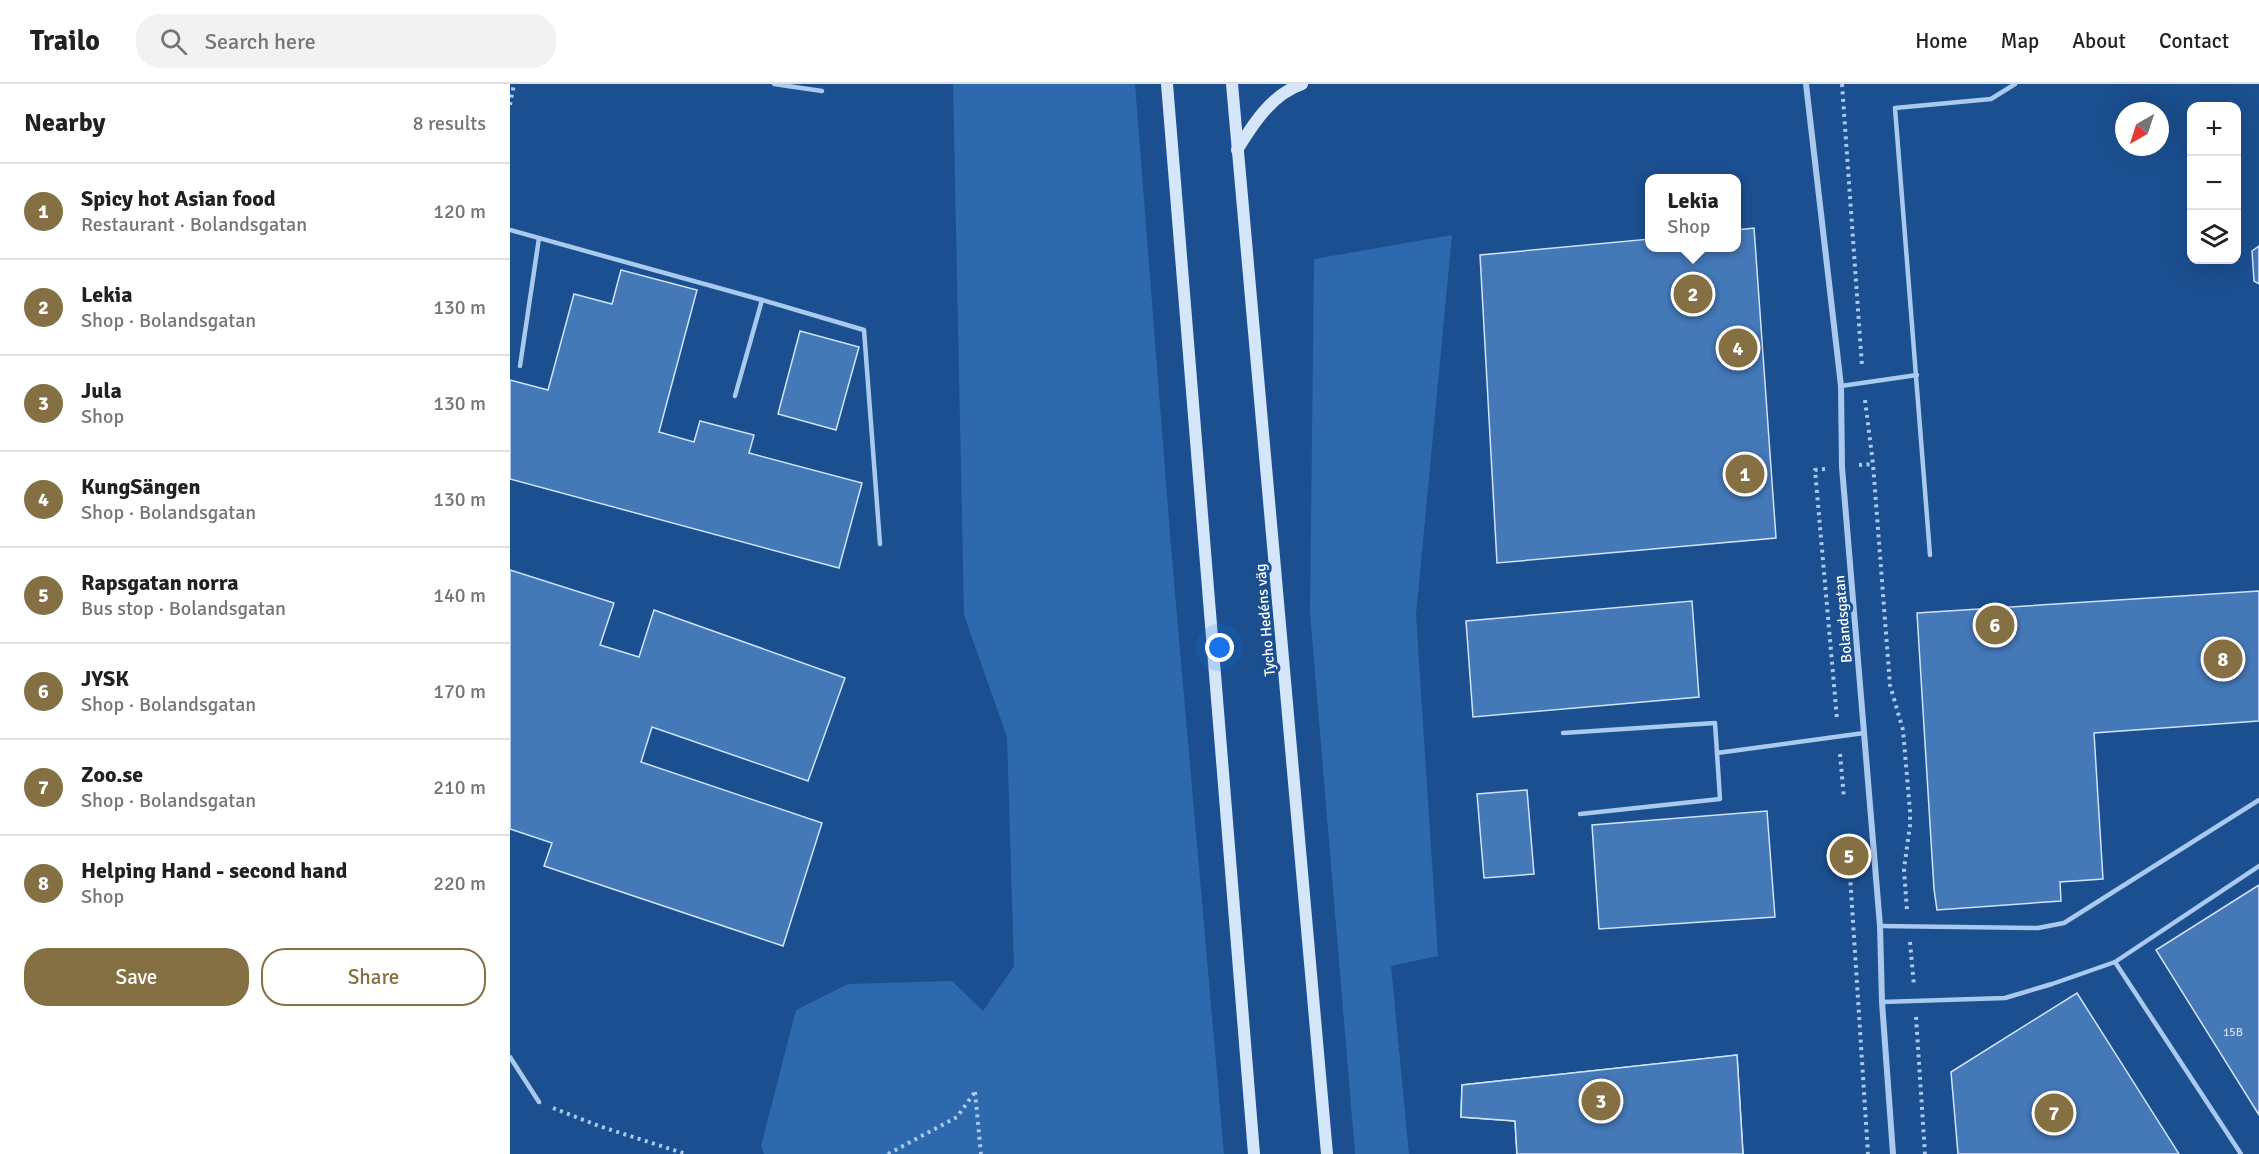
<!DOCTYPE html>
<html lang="en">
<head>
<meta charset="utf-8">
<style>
	body { margin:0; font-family:Signika,sans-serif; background:#f2f2f2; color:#202124 }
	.controls { position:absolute; right:18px; top:18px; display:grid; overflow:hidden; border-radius:12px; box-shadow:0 6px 24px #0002 }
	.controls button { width:54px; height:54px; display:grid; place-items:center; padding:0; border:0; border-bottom:2px solid #e0e0e0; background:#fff; color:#202124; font:30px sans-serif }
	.compass { position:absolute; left:1605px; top:18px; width:54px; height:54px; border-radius:50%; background:#fff; box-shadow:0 6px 24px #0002; rotate:219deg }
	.you { position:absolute; left:710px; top:564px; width:21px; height:21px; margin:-15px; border:4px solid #fff; border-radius:50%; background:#1a73e8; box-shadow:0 0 0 9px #1a73e833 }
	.badge { display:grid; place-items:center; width:39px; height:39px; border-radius:50%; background:#847042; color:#fff; font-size:20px; font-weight:700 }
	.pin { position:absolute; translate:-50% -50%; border:3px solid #fff; box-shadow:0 2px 6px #0006 }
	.popup { position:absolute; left:1135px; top:90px; width:96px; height:78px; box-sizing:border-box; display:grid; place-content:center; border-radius:12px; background:#fff; filter:drop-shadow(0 2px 4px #0005); font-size:20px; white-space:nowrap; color:#757577 }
	.popup b { font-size:22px; color:#202124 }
	.popup::after { content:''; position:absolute; left:50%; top:100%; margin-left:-12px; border:12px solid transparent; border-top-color:#fff }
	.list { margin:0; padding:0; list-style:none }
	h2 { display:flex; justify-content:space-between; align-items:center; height:78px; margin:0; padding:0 24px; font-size:26px }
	h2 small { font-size:20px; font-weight:400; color:#757577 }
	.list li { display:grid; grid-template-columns:39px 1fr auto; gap:18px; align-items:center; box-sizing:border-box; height:96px; padding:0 24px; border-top:2px solid #e0e0e0 }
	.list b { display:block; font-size:22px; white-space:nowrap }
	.list p { margin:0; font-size:20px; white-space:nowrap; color:#757577 }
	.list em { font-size:20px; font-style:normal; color:#757577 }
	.actions { display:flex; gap:12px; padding:18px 24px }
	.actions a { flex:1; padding:14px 0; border:2px solid #847042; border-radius:24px; text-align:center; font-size:21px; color:#847042 }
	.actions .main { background:#847042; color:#fff }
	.icon { flex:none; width:33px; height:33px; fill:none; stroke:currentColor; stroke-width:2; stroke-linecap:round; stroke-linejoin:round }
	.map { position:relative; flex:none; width:1749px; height:1070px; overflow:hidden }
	header { display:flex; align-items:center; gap:36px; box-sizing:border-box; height:84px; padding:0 30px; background:#fff; border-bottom:2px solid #e0e0e0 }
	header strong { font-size:28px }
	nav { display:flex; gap:33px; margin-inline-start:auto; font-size:21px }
	.search { width:420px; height:54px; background:#f2f2f2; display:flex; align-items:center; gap:15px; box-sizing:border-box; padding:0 21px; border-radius:24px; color:#757577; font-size:22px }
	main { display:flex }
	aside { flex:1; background:#fff }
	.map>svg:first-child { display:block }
	.green { fill:#2e69ad }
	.building { fill:#4478b7; stroke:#cfe3fa; stroke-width:1.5 }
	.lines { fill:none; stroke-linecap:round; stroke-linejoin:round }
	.path { stroke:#a9c9ee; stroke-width:4; stroke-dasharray:3 4.5; stroke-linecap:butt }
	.lane { stroke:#a9c9ee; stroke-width:4.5 }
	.street { stroke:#a9c9ee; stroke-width:6 }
	.secondary { stroke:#d6e6fa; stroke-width:12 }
	.labels { text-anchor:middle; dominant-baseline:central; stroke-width:6; stroke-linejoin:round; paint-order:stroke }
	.number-label { font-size:12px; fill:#d0dded }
	.street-label { font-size:15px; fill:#fff; stroke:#1b4f8f }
</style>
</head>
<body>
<header>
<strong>Trailo</strong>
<div class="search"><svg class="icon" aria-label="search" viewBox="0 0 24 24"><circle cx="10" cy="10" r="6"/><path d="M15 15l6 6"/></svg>Search here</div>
<nav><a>Home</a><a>Map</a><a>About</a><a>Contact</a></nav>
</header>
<main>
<aside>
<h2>Nearby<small>8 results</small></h2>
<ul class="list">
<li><span class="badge">1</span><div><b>Spicy hot Asian food</b><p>Restaurant · Bolandsgatan</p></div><em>120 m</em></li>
<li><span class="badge">2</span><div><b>Lekia</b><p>Shop · Bolandsgatan</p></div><em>130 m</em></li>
<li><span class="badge">3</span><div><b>Jula</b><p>Shop</p></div><em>130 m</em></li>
<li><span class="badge">4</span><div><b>KungSängen</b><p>Shop · Bolandsgatan</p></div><em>130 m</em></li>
<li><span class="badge">5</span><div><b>Rapsgatan norra</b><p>Bus stop · Bolandsgatan</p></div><em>140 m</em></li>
<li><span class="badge">6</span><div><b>JYSK</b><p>Shop · Bolandsgatan</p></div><em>170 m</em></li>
<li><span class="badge">7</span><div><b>Zoo.se</b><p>Shop · Bolandsgatan</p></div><em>210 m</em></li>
<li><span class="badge">8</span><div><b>Helping Hand - second hand</b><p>Shop</p></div><em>220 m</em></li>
</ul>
<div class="actions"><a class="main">Save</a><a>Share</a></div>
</aside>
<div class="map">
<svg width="1749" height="1070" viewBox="0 0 1749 1070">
	<rect width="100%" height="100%" fill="#1b4f8f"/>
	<g class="green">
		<path d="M 443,0 L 625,0 L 661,463 L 714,1070 L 254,1070 L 251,1062 L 286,926 L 338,900 L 442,897 L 473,927 L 504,882 L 497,653 L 454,531 Z"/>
		<path d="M 942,151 L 906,531 L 928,872 L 881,882 L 899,1070 L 845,1070 L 800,529 L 804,175 Z"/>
	</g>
	<g class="building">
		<path d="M 1244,144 L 1266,454 L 987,479 L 970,171 L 1140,155 L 1140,164 L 1226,164 L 1226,146 Z"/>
		<path d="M 1749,162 L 1749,200 L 1744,197 L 1742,167 Z"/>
		<path d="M 111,186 L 187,206 L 149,348 L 184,358 L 190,337 L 244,351 L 239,369 L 352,399 L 329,484 L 0,395 L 0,296 L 38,306 L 64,210 L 102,220 Z"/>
		<path d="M 290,247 L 349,263 L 326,346 L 268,330 Z"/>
		<path d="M 0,486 L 104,519 L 90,561 L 129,573 L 144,526 L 335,594 L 298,697 L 142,643 L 131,678 L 312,739 L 273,862 L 34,782 L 42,759 L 0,745 Z"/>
		<path d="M 1749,507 L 1749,637 L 1584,649 L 1593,795 L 1550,798 L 1551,817 L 1427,826 L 1424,805 L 1407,529 Z"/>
		<path d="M 1182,517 L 1189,613 L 963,633 L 956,537 Z"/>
		<path d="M 1017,706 L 1024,790 L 974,794 L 967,710 Z"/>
		<path d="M 1257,727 L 1265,833 L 1089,845 L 1082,741 Z"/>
		<path d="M 1749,801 L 1749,1031 L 1646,866 Z"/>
		<path d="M 1567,909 L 1669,1070 L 1448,1070 L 1441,988 Z"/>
		<path d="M 1227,971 L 1233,1070 L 1007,1070 L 1005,1037 L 951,1033 L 952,1001 Z"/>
		<path d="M 1227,971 L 1233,1070 L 1007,1070 L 1005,1037 L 951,1033 L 952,1001 Z"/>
	</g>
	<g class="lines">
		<g class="path">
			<path d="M 1332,0 L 1352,282"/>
			<path d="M 0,21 L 4,0"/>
			<path d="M 1355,316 L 1363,380 L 1380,601 L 1393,646 L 1400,727 L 1400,741 L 1394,785 L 1397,827"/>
			<path d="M 1349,381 L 1363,380"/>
			<path d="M 1315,385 L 1305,386 L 1327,635"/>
			<path d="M 1330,670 L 1334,714"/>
			<path d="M 1340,791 L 1358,1070"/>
			<path d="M 1400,858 L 1404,902"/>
			<path d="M 1406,933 L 1415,1070"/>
			<path d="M 465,1008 L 471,1070"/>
			<path d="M 43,1024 L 89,1042 L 176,1070"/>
			<path d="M 378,1070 L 447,1033 L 465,1008"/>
		</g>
		<g class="lane">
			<path d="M 264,0 L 312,7"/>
			<path d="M 0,146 L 252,216 L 225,312"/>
			<path d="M 252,216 L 354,246 L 370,460"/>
			<path d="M 10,282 L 29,154"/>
			<path d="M 1331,302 L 1407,291"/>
			<path d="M 1420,471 L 1385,24 L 1481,15 L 1505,0"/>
			<path d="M 1053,649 L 1205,639 L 1207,669 L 1354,649"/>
			<path d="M 1070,730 L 1210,715 L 1207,669"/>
			<path d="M 1370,842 L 1528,844 L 1554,839 L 1749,716"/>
			<path d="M 1605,878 L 1749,782"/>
			<path d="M 1372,918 L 1495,914 L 1542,900 L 1605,878 L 1731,1070"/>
			<path d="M 0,973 L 29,1018"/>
		</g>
		<path class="street" d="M 1296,0 L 1331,302 L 1332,383 L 1370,842 L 1372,918 L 1383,1070"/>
		<g class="secondary">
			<path d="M 657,0 L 744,1070"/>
			<path d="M 722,0 L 817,1070"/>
			<path d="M 727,66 C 743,40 762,10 792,0"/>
		</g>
	</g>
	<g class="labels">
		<g class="number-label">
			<text x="1723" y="948">15B</text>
		</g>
		<g class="street-label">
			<text transform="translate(1333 535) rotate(-95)">Bolandsgatan</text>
			<text transform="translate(755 536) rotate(-95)">Tycho Hedéns väg</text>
		</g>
	</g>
</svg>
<div class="controls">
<button>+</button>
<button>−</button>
<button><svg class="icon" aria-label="layers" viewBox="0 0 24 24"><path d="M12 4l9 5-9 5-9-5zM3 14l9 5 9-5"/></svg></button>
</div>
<svg class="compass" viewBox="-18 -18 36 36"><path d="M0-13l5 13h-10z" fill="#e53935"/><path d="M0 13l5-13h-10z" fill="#757577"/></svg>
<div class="you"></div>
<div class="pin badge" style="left:1235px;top:390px">1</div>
<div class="pin badge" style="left:1183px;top:210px">2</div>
<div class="popup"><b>Lekia</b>Shop</div>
<div class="pin badge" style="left:1091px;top:1017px">3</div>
<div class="pin badge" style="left:1228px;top:264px">4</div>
<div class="pin badge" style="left:1339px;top:772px">5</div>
<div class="pin badge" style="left:1485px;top:541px">6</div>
<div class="pin badge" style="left:1544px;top:1029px">7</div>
<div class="pin badge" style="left:1713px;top:575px">8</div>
</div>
</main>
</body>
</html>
